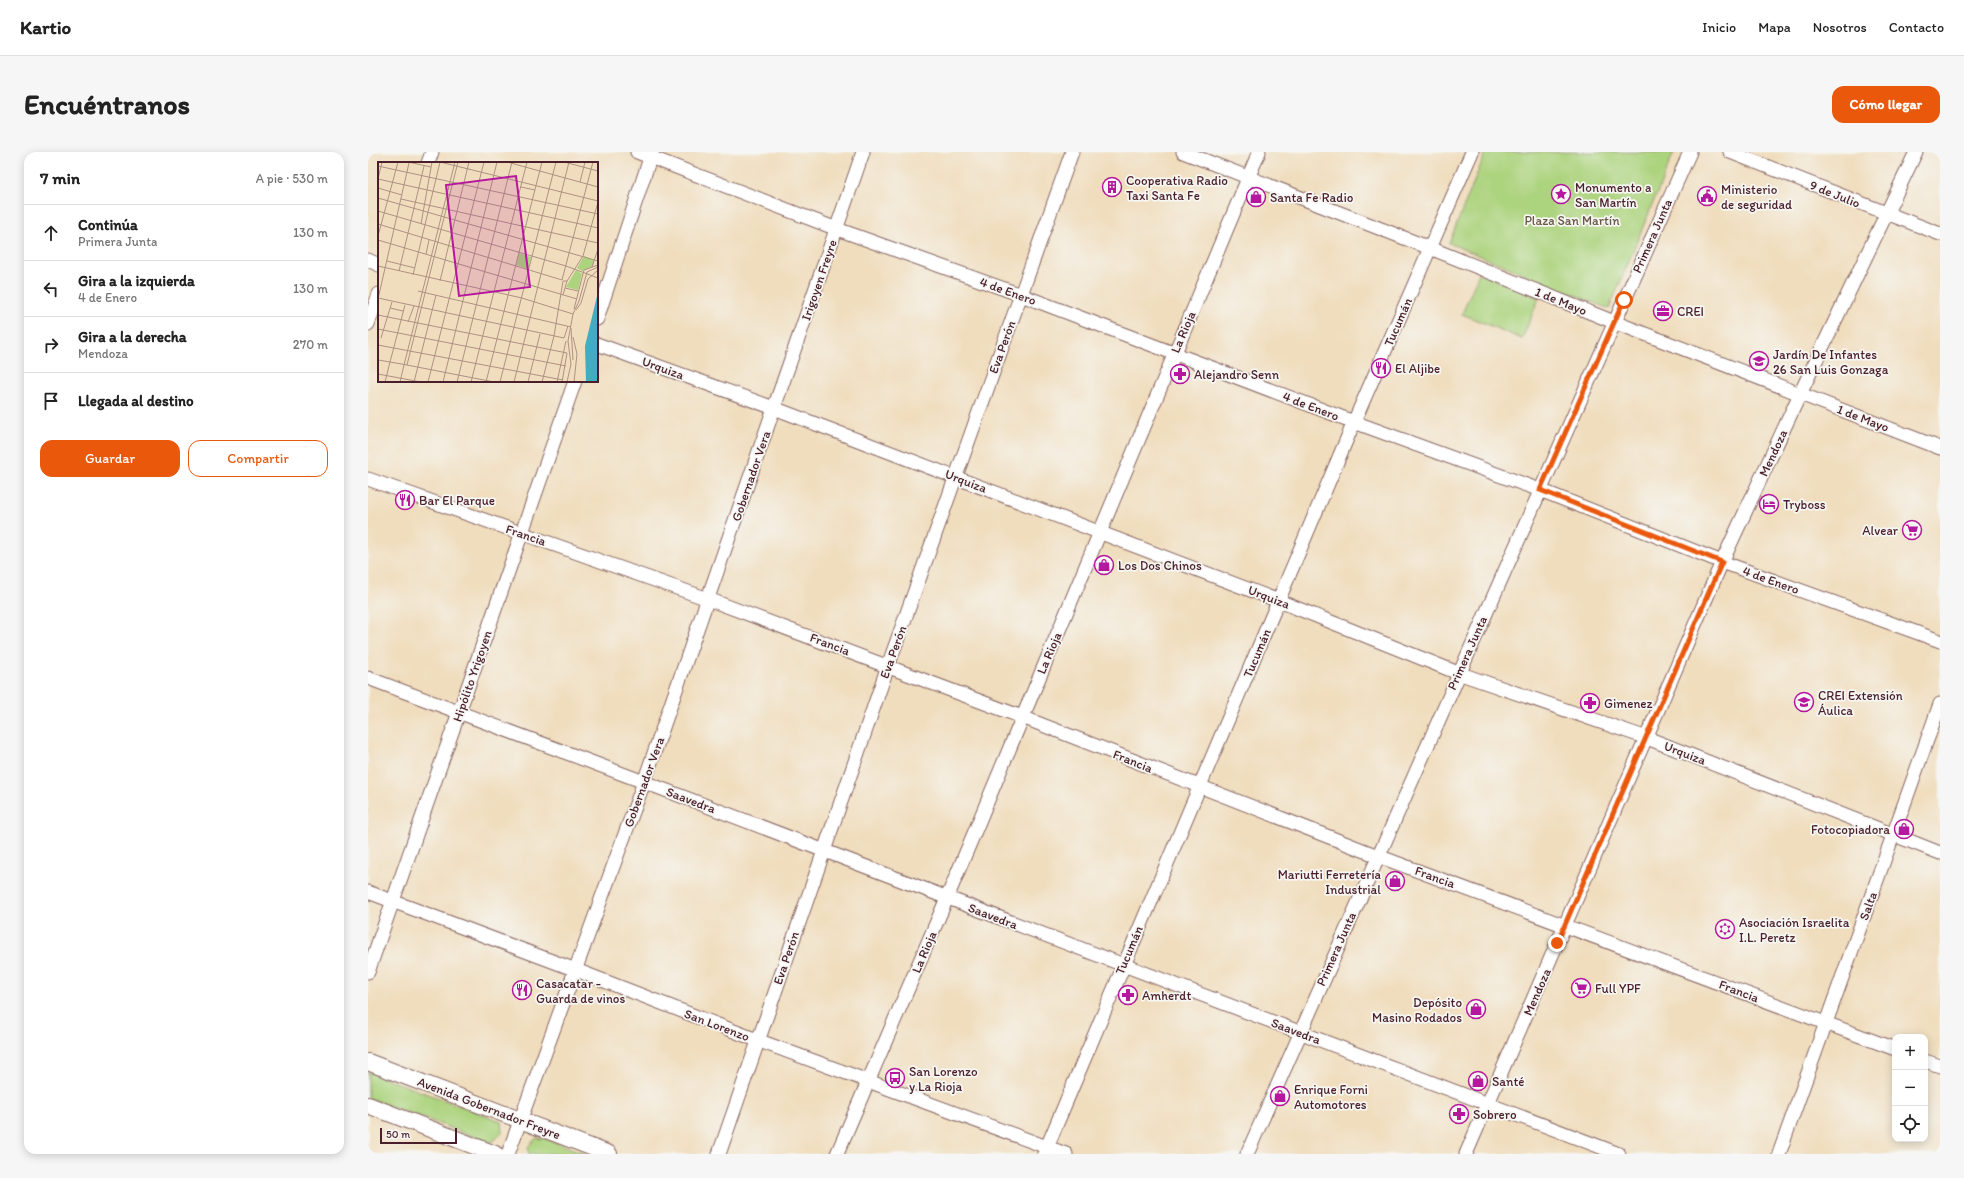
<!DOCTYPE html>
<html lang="es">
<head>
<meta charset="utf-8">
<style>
	body { margin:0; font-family:Itim,sans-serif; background:#f6f6f6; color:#222 }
	.controls { position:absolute; right:12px; bottom:12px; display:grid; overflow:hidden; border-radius:8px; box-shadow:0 2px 10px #0003 }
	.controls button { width:36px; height:36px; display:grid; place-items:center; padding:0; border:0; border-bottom:1px solid #e0e0e0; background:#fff; color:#222; font:20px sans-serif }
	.scale { position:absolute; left:12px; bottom:10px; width:77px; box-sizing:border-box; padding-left:4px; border:2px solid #4a1f2b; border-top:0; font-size:11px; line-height:14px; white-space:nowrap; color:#4a1f2b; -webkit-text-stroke:3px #f6f6f2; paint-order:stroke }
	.stop { position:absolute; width:12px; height:12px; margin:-9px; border:3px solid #ea580c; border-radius:50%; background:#fff }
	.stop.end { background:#ea580c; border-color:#fff; box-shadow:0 1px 4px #0008 }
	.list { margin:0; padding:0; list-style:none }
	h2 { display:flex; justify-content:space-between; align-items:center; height:52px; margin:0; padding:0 16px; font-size:17px }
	h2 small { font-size:13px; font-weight:400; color:#767676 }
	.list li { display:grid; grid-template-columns:26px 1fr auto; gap:12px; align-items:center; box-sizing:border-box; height:56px; padding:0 16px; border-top:1px solid #e0e0e0 }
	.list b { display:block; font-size:15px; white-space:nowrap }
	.list p { margin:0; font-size:13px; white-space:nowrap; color:#767676 }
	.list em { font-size:13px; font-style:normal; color:#767676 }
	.actions { display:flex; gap:8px; padding:12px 16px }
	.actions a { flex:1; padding:9px 0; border:1px solid #ea580c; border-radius:12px; text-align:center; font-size:14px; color:#ea580c }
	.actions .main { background:#ea580c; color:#fff }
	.icon { flex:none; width:22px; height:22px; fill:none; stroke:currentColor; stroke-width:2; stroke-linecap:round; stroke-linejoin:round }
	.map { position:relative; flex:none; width:1572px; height:1002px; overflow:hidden; border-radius:12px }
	header { display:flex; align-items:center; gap:24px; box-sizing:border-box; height:56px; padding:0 20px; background:#fff; border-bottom:1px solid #e0e0e0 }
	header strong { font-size:19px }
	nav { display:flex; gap:22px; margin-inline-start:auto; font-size:14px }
	.intro { display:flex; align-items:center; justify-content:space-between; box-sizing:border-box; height:96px; padding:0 24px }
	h1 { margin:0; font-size:28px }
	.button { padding:10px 18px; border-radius:12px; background:#ea580c; color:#fff; font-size:14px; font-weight:700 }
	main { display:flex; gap:24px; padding:0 24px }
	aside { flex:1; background:#fff; border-radius:12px; box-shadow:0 2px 10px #0003 }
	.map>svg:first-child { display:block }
	.green { fill:#acd37d; stroke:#7b7954 }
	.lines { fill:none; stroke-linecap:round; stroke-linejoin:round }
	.minor-casing { stroke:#84625e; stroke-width:15 }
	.major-casing { stroke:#84625e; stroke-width:18 }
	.minor { stroke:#fff; stroke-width:13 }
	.major { stroke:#fff; stroke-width:16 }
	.route { stroke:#ea580c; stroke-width:5 }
	.labels { text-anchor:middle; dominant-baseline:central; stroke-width:3.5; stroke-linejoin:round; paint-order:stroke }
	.poi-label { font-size:13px; fill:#4a1f2b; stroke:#f6f6f2; text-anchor:start }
	.street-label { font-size:13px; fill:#4a1f2b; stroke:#f6f6f2 }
	.park-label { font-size:13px; fill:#675544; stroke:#f6f6f2 }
	.inset-road { fill:none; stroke:#ae9183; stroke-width:1 }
	.view { fill:#b5179e; fill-opacity:0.15; stroke:#b5179e; stroke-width:2 }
	.inset-edge { fill:none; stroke:#4a1f2b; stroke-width:2 }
</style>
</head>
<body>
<header>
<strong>Kartio</strong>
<nav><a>Inicio</a><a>Mapa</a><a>Nosotros</a><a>Contacto</a></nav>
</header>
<div class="intro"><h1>Encuéntranos</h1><a class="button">Cómo llegar</a></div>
<main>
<aside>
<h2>7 min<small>A pie · 530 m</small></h2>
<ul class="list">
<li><svg class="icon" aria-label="ahead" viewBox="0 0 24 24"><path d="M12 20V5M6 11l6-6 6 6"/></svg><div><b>Continúa</b><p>Primera Junta</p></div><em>130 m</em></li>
<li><svg class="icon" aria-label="left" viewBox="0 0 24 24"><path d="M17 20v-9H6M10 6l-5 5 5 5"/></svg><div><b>Gira a la izquierda</b><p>4 de Enero</p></div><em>130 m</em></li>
<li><svg class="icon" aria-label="right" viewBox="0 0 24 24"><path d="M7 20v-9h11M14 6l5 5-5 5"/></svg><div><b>Gira a la derecha</b><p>Mendoza</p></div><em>270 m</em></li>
<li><svg class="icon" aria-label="arrive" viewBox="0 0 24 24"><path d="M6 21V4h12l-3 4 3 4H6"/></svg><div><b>Llegada al destino</b></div></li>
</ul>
<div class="actions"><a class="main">Guardar</a><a>Compartir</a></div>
</aside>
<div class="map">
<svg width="1572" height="1002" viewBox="0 0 1572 1002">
	<rect width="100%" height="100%" fill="#f6f6f2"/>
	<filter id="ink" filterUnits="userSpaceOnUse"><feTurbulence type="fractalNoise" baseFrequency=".025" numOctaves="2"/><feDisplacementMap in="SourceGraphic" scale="8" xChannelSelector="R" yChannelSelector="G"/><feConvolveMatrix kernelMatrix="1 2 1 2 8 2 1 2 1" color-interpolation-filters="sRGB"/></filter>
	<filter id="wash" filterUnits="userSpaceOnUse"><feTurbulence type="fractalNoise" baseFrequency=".012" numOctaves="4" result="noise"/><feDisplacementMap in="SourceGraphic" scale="16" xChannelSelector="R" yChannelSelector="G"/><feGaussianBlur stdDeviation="0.9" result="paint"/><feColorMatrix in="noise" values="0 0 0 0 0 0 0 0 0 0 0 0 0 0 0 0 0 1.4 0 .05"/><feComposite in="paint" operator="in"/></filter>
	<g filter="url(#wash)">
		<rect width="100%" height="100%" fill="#f0ddbd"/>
		<g class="green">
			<path d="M 1118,0 L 1306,0 L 1241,157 L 1081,91 Z"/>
			<path d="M 1111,121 L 1171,146 L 1154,187 L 1094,162 Z"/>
			<path d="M 0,920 L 133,969 L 134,980 L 126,989 L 121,990 L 0,946 Z"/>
			<path d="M 168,986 L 178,987 L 219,1002 L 161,1002 L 160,995 Z"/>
		</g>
	</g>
	<g filter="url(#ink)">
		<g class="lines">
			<defs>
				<g id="minor">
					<path d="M 269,0 L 469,77 L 653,143 L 986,270 L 1172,338 L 1354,410 L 1572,489"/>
					<path d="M 815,0 L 1062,96 L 1246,170 L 1572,296"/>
					<path d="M 1362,0 L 1572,82"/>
					<path d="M 60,11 L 64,0"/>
					<path d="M 0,108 L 11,113"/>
					<path d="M 229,167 L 284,0"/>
					<path d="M 0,172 L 11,142"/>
					<path d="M 229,192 L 406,256 L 911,449 L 1090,521 L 1279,586 L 1572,701"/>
					<path d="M 0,327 L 340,447 L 654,565 L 1010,704 L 1527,897"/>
					<path d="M 0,526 L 276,630 L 1251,1002"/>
					<path d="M 0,740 L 208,818 L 389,888 L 698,1002"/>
					<path d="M 0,820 L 207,229"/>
					<path d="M 1557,909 L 1572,914"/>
					<path d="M 140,1002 L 276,630 L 495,0"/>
					<path d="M 351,1002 L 520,514 L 704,0"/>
					<path d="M 469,1002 L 579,746 L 891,0"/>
					<path d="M 676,1002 L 986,270 L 1104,0"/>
					<path d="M 879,1002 L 1322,0"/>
					<path d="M 1098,1002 L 1354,410 L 1432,242 L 1548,0"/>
					<path d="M 1411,1002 L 1572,552"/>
				</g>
				<g id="major">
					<path d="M 0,910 L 241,1002"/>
					<path d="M 0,953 L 127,1002"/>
				</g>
			</defs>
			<use href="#minor" class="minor-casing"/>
			<use href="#major" class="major-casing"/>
			<use href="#minor" class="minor"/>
			<use href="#major" class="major"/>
		</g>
	</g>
	<g class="lines" filter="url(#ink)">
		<path class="route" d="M 1189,791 L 1354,410 L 1172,338 L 1256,148"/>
	</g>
	<defs>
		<symbol id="building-ring" viewBox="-11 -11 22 22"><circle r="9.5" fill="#f6f6f2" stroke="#b5179e" stroke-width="1.5"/><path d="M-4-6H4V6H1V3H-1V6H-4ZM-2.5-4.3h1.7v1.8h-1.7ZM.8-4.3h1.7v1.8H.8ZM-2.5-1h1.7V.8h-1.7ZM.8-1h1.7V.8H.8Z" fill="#b5179e"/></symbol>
		<symbol id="sight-ring" viewBox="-11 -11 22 22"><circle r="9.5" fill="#f6f6f2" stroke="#b5179e" stroke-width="1.5"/><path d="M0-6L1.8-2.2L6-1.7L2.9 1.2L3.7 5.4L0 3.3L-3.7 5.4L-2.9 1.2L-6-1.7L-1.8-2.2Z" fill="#b5179e"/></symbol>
		<symbol id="civic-ring" viewBox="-11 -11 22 22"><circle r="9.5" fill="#f6f6f2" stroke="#b5179e" stroke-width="1.5"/><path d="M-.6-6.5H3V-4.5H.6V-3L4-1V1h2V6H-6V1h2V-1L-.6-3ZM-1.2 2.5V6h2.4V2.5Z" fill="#b5179e"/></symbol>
		<symbol id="shop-ring" viewBox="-11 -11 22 22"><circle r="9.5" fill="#f6f6f2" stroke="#b5179e" stroke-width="1.5"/><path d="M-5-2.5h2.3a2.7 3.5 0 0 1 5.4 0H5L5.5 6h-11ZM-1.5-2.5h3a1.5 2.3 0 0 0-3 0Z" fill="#b5179e"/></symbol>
		<symbol id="office-ring" viewBox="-11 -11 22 22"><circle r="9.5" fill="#f6f6f2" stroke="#b5179e" stroke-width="1.5"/><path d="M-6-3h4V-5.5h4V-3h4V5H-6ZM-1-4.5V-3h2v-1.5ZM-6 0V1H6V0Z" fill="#b5179e"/></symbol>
		<symbol id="school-ring" viewBox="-11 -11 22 22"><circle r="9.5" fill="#f6f6f2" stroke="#b5179e" stroke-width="1.5"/><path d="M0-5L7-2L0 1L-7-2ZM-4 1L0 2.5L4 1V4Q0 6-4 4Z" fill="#b5179e"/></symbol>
		<symbol id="restaurant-ring" viewBox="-11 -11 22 22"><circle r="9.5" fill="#f6f6f2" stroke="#b5179e" stroke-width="1.5"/><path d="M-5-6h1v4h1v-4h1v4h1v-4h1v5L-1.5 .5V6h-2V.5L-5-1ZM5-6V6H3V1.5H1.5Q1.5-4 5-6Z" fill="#b5179e"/></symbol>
		<symbol id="pharmacy-ring" viewBox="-11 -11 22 22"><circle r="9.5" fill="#f6f6f2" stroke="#b5179e" stroke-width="1.5"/><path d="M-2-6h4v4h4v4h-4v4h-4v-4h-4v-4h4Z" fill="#b5179e"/></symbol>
		<symbol id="hotel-ring" viewBox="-11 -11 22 22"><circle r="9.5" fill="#f6f6f2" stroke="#b5179e" stroke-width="1.5"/><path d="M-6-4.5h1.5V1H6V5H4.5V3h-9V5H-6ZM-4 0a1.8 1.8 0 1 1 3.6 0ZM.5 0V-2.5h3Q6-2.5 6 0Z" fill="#b5179e"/></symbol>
		<symbol id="supermarket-ring" viewBox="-11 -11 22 22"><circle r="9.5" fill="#f6f6f2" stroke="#b5179e" stroke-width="1.5"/><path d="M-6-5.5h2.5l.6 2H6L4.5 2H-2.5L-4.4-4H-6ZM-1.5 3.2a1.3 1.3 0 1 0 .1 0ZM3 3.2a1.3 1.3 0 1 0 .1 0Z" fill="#b5179e"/></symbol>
		<symbol id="synagogue-ring" viewBox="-11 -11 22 22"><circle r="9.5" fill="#f6f6f2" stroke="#b5179e" stroke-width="1.5"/><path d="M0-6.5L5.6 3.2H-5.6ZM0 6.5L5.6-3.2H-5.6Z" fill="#b5179e"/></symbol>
		<symbol id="bus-ring" viewBox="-11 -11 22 22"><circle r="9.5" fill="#f6f6f2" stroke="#b5179e" stroke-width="1.5"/><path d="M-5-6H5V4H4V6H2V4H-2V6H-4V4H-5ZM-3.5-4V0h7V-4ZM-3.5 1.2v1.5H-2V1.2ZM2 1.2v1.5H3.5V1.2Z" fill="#b5179e"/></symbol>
	</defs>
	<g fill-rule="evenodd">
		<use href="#building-ring" x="733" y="24" width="22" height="22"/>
		<use href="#sight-ring" x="1182" y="31" width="22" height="22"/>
		<use href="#civic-ring" x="1328" y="33" width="22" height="22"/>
		<use href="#shop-ring" x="877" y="34" width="22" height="22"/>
		<use href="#office-ring" x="1284" y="148" width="22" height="22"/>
		<use href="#school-ring" x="1380" y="198" width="22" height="22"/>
		<use href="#restaurant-ring" x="1002" y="205" width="22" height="22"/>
		<use href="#pharmacy-ring" x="801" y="211" width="22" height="22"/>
		<use href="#restaurant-ring" x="26" y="337" width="22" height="22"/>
		<use href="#hotel-ring" x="1390" y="341" width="22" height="22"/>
		<use href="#supermarket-ring" x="1533" y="367" width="22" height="22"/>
		<use href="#shop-ring" x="725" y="402" width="22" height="22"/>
		<use href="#school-ring" x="1425" y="539" width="22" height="22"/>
		<use href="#pharmacy-ring" x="1211" y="540" width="22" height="22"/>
		<use href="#shop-ring" x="1525" y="666" width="22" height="22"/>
		<use href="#shop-ring" x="1016" y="718" width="22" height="22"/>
		<use href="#synagogue-ring" x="1346" y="766" width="22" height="22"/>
		<use href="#supermarket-ring" x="1202" y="825" width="22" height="22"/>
		<use href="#restaurant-ring" x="143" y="827" width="22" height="22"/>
		<use href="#pharmacy-ring" x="749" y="832" width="22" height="22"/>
		<use href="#shop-ring" x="1097" y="846" width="22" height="22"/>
		<use href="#bus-ring" x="516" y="915" width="22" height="22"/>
		<use href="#shop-ring" x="1099" y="918" width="22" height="22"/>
		<use href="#shop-ring" x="901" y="933" width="22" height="22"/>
		<use href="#pharmacy-ring" x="1080" y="951" width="22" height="22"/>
	</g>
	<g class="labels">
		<g class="poi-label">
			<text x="758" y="28">Cooperativa Radio<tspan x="758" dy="15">Taxi Santa Fe</tspan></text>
			<text x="1207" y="35">Monumento a<tspan x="1207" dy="15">San Martín</tspan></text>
			<text x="1353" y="37">Ministerio<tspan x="1353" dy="15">de seguridad</tspan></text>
			<text x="902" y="45">Santa Fe Radio</text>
			<text x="1309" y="159">CREI</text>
			<text x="1405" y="202">Jardín De Infantes<tspan x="1405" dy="15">26 San Luis Gonzaga</tspan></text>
			<text x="1027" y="216">El Aljibe</text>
			<text x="826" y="222">Alejandro Senn</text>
			<text x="51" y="348">Bar El Parque</text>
			<text x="1415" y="352">Tryboss</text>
			<text x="1530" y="378" text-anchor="end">Alvear</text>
			<text x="750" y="413">Los Dos Chinos</text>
			<text x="1450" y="543">CREI Extensión<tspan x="1450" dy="15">Áulica</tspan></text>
			<text x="1236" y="551">Gimenez</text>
			<text x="1522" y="677" text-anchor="end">Fotocopiadora</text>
			<text x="1013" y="722" text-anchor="end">Mariutti Ferretería<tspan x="1013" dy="15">Industrial</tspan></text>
			<text x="1371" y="770">Asociación Israelita<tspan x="1371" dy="15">I.L. Peretz</tspan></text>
			<text x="168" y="831">Casacatar -<tspan x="168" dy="15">Guarda de vinos</tspan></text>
			<text x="1227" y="836">Full YPF</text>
			<text x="774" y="843">Amherdt</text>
			<text x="1094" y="850" text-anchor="end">Depósito<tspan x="1094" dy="15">Masino Rodados</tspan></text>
			<text x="541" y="919">San Lorenzo<tspan x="541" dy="15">y La Rioja</tspan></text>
			<text x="1124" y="929">Santé</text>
			<text x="926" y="937">Enrique Forni<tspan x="926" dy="15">Automotores</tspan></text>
			<text x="1105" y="962">Sobrero</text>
		</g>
		<g class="street-label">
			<text transform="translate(1467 42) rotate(22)">9 de Julio</text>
			<text transform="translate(1284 84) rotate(-66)">Primera Junta</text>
			<text transform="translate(451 128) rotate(-71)">Irigoyen Freyre</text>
			<text transform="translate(640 139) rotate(20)">4 de Enero</text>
			<text transform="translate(1193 149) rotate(22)">1 de Mayo</text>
			<text transform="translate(1030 170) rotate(-66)">Tucumán</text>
			<text transform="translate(815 180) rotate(-67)">La Rioja</text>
			<text transform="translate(634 195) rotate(-70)">Eva Perón</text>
			<text transform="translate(295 216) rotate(20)">Urquiza</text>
			<text transform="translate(943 254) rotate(21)">4 de Enero</text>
			<text transform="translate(1495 266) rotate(21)">1 de Mayo</text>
			<text transform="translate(1405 301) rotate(-65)">Mendoza</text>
			<text transform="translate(383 324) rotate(-71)">Gobernador Vera</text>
			<text transform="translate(598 329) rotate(21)">Urquiza</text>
			<text transform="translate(158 383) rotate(19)">Francia</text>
			<text transform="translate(1403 428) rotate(20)">4 de Enero</text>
			<text transform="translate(901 445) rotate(21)">Urquiza</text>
			<text transform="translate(462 492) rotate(21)">Francia</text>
			<text transform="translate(525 500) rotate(-70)">Eva Perón</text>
			<text transform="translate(681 501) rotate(-67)">La Rioja</text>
			<text transform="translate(889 501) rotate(-67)">Tucumán</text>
			<text transform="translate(1099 501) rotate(-66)">Primera Junta</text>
			<text transform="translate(104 524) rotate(-71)">Hipólito Yrigoyen</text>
			<text transform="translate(1317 601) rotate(21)">Urquiza</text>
			<text transform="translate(765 609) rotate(22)">Francia</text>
			<text transform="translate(276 630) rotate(-70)">Gobernador Vera</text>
			<text transform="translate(323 648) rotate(21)">Saavedra</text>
			<text transform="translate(1067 725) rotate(20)">Francia</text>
			<text transform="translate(1500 754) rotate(-70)">Salta</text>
			<text transform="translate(625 764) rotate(21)">Saavedra</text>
			<text transform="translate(968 797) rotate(-66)">Primera Junta</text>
			<text transform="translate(761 798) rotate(-67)">Tucumán</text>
			<text transform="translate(556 800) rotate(-67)">La Rioja</text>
			<text transform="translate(418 806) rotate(-71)">Eva Perón</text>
			<text transform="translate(1371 839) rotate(21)">Francia</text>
			<text transform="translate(1169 840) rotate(-66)">Mendoza</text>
			<text transform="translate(349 873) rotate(21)">San Lorenzo</text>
			<text transform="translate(928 879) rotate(21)">Saavedra</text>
			<text transform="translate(121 956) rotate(21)">Avenida Gobernador Freyre</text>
		</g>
		<g class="park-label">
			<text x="1204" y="68">Plaza San Martín</text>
		</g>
	</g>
	<g transform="translate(10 10)">
		<rect width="220" height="220" fill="#f0ddbd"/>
		<path d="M 141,91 L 153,95 L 150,107 L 138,103 ZM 206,94 L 216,98 L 215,104 L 204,109 L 199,106 ZM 198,108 L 204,112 L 200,128 L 188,125 Z" fill="#acd37d"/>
		<path d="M 220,130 L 220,220 L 208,220 L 207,184 Z" fill="#43acc3"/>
		<path class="inset-road" d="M 30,0 L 53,5M 62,0 L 220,39M 129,0 L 220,25M 186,0 L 220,9M 0,4 L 220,52M 0,17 L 220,66M 0,17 L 4,0M 202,20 L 207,0M 143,25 L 157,28M 0,26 L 24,33M 0,36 L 220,99M 23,37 L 220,81M 0,49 L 188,104 L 220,116M 0,62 L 184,118 L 215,0M 43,62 L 54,0M 0,74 L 20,0M 0,78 L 199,137M 48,92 L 51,78M 9,99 L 37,106M 0,104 L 144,136 L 195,152M 214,105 L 220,87M 21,109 L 46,4M 35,113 L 62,0M 62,119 L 91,0M 187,126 L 200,129M 40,129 L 193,165M 185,133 L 189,119 L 205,94 L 220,40M 0,136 L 186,176M 0,137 L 31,1M 12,146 L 25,149M 196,147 L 206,108 L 220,103M 198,148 L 203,141 L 210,117 L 220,108M 0,153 L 189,191 L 184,220M 30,160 L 36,144M 193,166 L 195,198M 0,167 L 188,204M 195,175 L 199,192 L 196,220M 3,176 L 14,140M 186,176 L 190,164M 0,183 L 185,218M 0,198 L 12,200 L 27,143M 26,203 L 77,0M 29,203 L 116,220M 0,212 L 43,220M 7,220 L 12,200 L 29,203 L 80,0M 22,220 L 26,203M 36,220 L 58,133M 50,220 L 106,0M 65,220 L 119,0M 79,220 L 134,0M 93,220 L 149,0M 108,220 L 164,0M 122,220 L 178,0M 136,220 L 191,0M 150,220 L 162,172M 164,220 L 176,174 L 185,119 L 189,119M 179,220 L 188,179M 189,220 L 193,202 L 190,179 L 195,152 L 201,139 L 209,110 L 220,105"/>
		<path class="view" d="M 138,14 L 152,125 L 81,134 L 68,23 Z"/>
		<rect width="220" height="220" class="inset-edge"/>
	</g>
</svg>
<div class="controls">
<button>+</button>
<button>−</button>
<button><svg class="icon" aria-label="locate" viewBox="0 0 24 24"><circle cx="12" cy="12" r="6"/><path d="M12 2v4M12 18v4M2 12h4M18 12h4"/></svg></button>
</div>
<div class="scale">50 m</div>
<div class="stop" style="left:1256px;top:148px"></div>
<div class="stop end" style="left:1189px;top:791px"></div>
</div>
</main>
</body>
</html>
